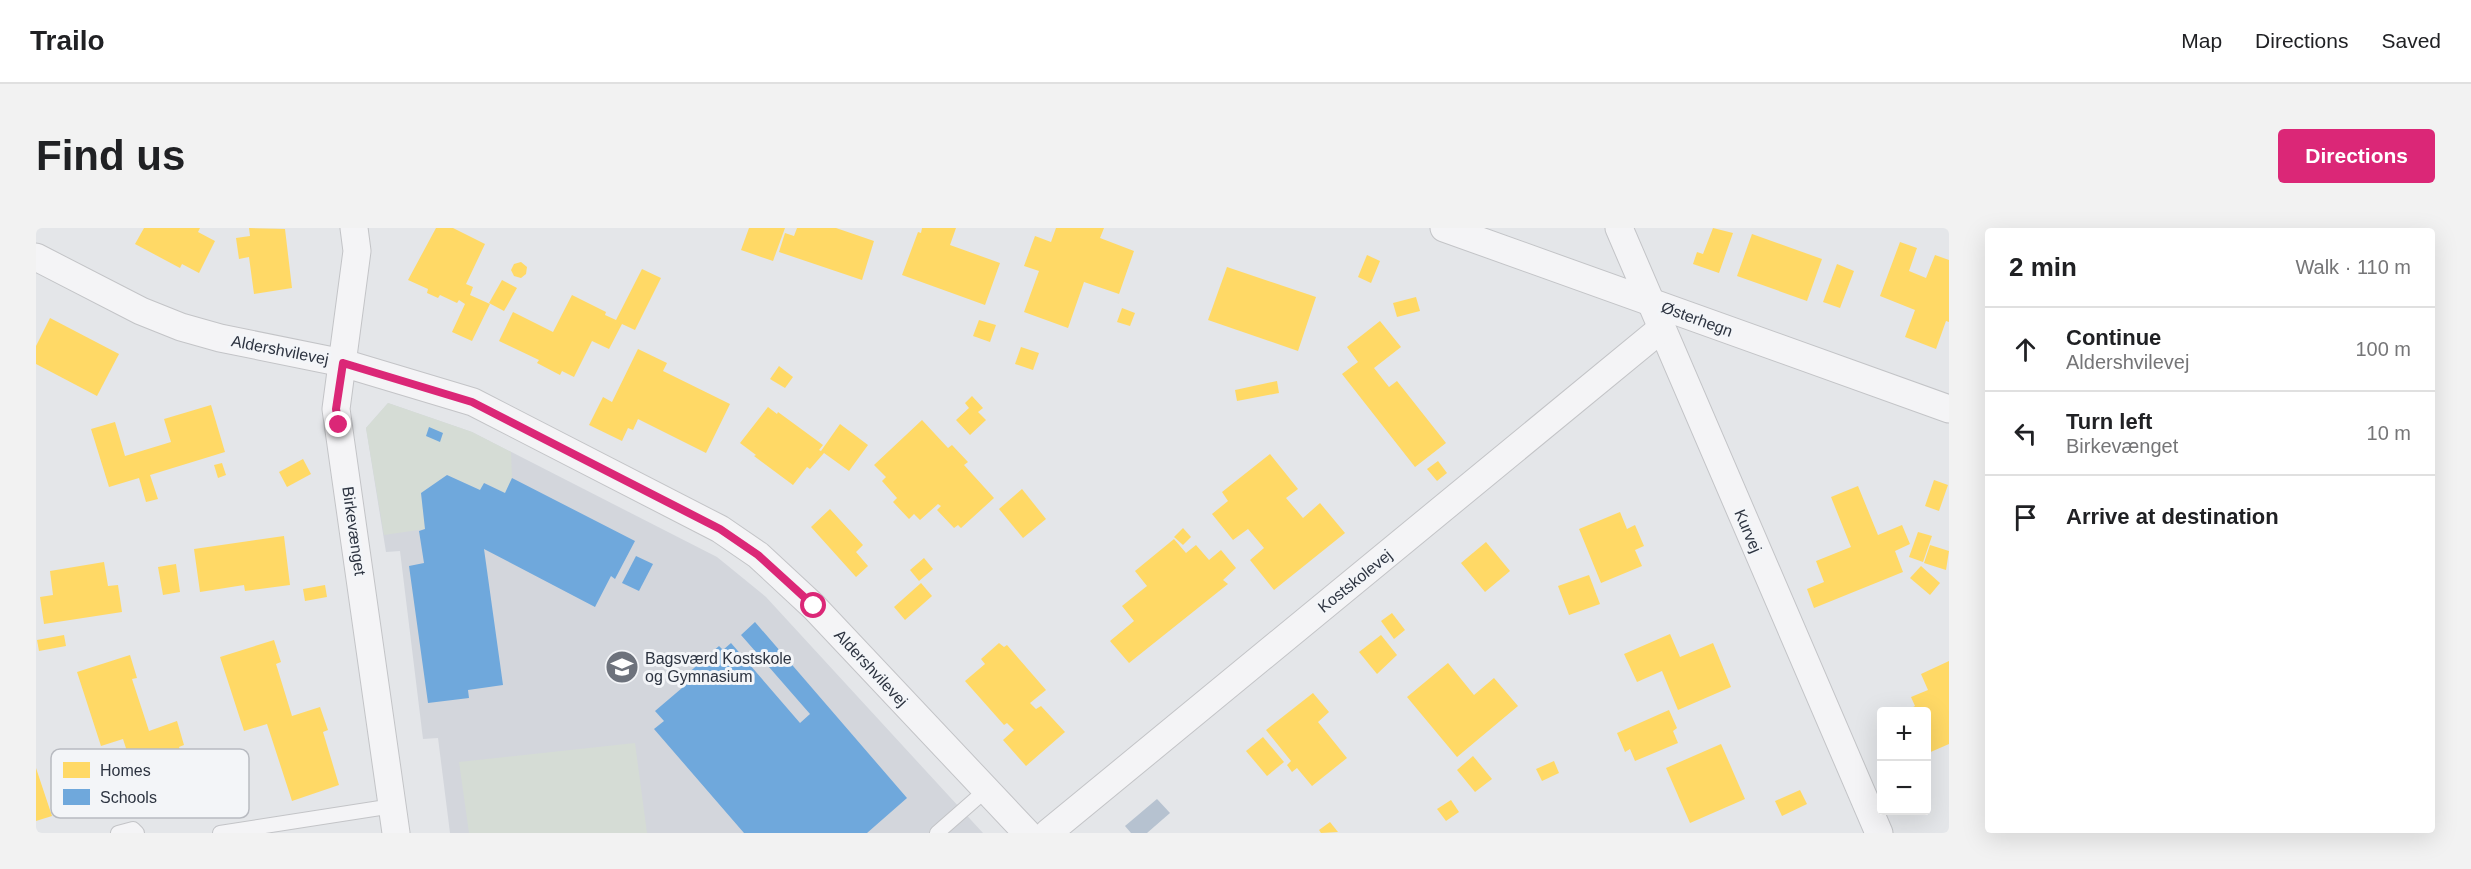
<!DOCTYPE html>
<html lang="en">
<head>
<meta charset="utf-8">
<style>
	body { margin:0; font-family:Helvetica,sans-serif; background:#f2f2f2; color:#202124 }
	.controls { position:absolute; right:18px; bottom:18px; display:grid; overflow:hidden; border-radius:6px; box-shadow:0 6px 24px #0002 }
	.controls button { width:54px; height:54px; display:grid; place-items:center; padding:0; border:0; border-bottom:2px solid #e0e0e0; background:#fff; color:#202124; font:30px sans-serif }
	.stop { position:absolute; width:18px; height:18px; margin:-14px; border:4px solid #db2777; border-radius:50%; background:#fff }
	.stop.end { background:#db2777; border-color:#fff; box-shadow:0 2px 6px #0008 }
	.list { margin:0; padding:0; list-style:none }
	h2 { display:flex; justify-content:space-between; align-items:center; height:78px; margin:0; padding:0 24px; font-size:26px }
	h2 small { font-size:20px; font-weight:400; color:#757577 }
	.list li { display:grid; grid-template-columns:39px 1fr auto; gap:18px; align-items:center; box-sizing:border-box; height:84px; padding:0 24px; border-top:2px solid #e0e0e0 }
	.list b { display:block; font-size:22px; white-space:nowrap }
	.list p { margin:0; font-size:20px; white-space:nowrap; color:#757577 }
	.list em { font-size:20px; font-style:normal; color:#757577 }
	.icon { flex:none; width:33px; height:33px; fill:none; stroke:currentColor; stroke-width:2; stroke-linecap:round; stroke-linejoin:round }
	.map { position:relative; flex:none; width:1913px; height:605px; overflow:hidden; border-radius:6px }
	header { display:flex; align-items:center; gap:36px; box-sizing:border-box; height:84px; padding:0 30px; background:#fff; border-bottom:2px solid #e0e0e0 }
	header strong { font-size:28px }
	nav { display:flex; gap:33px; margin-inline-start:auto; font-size:21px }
	.intro { display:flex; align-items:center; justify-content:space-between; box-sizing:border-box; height:144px; padding:0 36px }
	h1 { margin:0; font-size:42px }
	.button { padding:15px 27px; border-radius:6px; background:#db2777; color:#fff; font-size:21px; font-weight:700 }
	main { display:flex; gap:36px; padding:0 36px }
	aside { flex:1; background:#fff; border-radius:6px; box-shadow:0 6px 24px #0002 }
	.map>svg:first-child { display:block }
	.built { fill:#d3d6dc }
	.green { fill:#d5dcd5 }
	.water { fill:#b6c2d0 }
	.homes { fill:#ffd966 }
	.schools { fill:#6fa8dc }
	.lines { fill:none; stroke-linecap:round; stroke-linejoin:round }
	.service-casing { stroke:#c3c4c7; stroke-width:16 }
	.minor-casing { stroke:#c3c4c7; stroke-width:29 }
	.service { stroke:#f4f4f6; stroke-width:14 }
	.minor { stroke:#f4f4f6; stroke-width:27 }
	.route { stroke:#db2777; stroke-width:8 }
	.labels { text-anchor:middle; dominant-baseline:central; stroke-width:6; stroke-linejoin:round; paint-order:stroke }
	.street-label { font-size:16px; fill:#2d3441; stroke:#f3f5f8 }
	.poi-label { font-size:16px; fill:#2d3441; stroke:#f3f5f8; text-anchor:start }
	.key { fill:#f3f5f8; stroke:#b8bbc1; stroke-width:1.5 }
	.key-label { font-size:16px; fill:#2d3441 }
</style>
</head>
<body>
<header>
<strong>Trailo</strong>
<nav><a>Map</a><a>Directions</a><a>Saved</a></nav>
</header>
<div class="intro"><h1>Find us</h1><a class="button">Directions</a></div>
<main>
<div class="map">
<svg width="1913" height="605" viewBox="0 0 1913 605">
	<rect width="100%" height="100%" fill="#e4e6e9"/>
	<path class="built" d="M 352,175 L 436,204 L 681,329 L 730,369 L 947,605 L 414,605 L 402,510 L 387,511 L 364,323 L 350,324 L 330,200 Z"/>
	<g class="green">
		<path d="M 352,175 L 436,204 L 475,224 L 476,250 L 469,265 L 449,255 L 444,262 L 411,247 L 385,265 L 389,301 L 348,307 L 330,200 Z"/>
		<path d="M 599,515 L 611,605 L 433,605 L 423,534 Z"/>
	</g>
	<path class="water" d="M 1121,571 L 1134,585 L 1111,605 L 1095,605 L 1089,598 Z"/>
	<g class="homes">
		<path d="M 108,0 L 164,0 L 162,4 L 179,13 L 163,45 L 146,36 L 144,40 L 99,16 Z"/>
		<path d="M 213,0 L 249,1 L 256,60 L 218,66 L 213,29 L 203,31 L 200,10 L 214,8 Z"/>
		<path d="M 400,0 L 417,0 L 449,16 L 430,56 L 437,59 L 434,67 L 454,76 L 436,113 L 416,104 L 429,76 L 423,72 L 421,75 L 404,67 L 402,70 L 391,65 L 392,61 L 372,52 Z"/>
		<path d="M 713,0 L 749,0 L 737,33 L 705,22 Z"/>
		<path d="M 761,0 L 800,0 L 838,13 L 826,52 L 743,24 L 749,5 L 758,8 Z"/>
		<path d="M 886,0 L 920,0 L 914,17 L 964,35 L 949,77 L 866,47 L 882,4 L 885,5 Z"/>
		<path d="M 1020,0 L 1068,0 L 1064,10 L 1098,23 L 1083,66 L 1048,54 L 1032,100 L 988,84 L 1003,43 L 988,38 L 999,8 L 1015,14 Z"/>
		<path d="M 1677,0 L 1697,5 L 1683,45 L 1657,36 L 1661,24 L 1667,26 Z"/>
		<path d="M 1716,6 L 1786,31 L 1771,73 L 1701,48 Z"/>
		<path d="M 1864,14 L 1881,20 L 1873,43 L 1890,50 L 1899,27 L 1913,32 L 1913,94 L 1910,93 L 1900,121 L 1869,109 L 1879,82 L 1844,68 Z"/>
		<path d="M 1331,27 L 1344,33 L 1335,55 L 1322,49 Z"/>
		<path d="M 485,34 L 491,39 L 490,46 L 485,50 L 478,48 L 475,42 L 478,36 Z"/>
		<path d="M 1801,36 L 1818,43 L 1804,80 L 1787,74 Z"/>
		<path d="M 1191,39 L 1280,69 L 1262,123 L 1172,92 Z"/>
		<path d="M 606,41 L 625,50 L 599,102 L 586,96 L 573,121 L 556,113 L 538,149 L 526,143 L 524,147 L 501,135 L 503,132 L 463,113 L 477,84 L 517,104 L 536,67 L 570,84 L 569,87 L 580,92 Z"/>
		<path d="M 466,52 L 481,60 L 468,83 L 453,75 Z"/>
		<path d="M 1380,69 L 1384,83 L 1361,89 L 1357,75 Z"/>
		<path d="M 1086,80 L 1099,85 L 1094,98 L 1081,94 Z"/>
		<path d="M 14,90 L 83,126 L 61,168 L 0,136 L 0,118 Z"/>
		<path d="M 943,92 L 960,97 L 954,114 L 937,108 Z"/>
		<path d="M 1344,93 L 1365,119 L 1338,140 L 1353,159 L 1361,153 L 1410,215 L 1379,239 L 1306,146 L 1322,134 L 1311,119 Z"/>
		<path d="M 985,119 L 1003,125 L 997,142 L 979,136 Z"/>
		<path d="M 602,121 L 631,135 L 627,143 L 694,176 L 670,225 L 602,191 L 597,202 L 592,200 L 586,213 L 553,197 L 567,169 L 576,174 Z"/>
		<path d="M 743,138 L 757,149 L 749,160 L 734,151 Z"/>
		<path d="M 1241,153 L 1243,165 L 1201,173 L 1199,162 Z"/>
		<path d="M 936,168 L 947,180 L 942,184 L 950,192 L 934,207 L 920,192 L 933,180 L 929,175 Z"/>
		<path d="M 175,177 L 189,224 L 114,247 L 122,271 L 110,274 L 103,250 L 73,259 L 55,201 L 79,194 L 89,228 L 135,214 L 128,191 Z"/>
		<path d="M 732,179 L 741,186 L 742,184 L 787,217 L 783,222 L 785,223 L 804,196 L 832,217 L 813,243 L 788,225 L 774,241 L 771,239 L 757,257 L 718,228 L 720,227 L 704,215 Z"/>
		<path d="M 886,192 L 912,220 L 916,217 L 932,234 L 928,237 L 958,270 L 925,300 L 922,297 L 918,300 L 901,282 L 905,278 L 902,276 L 884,292 L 878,286 L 873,291 L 857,274 L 861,270 L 846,253 L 850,249 L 838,237 Z"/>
		<path d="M 1234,226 L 1262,261 L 1250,270 L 1267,290 L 1284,275 L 1309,305 L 1238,362 L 1214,332 L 1228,320 L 1212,301 L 1197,312 L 1176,286 L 1192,273 L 1186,264 Z"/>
		<path d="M 267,231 L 275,246 L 251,259 L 243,244 Z"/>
		<path d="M 1402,233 L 1411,245 L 1401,253 L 1391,241 Z"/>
		<path d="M 186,235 L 190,247 L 182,250 L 178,237 Z"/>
		<path d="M 1898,252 L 1912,257 L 1903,283 L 1889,278 Z"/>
		<path d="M 1822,258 L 1842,307 L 1866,297 L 1874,316 L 1859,323 L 1867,344 L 1778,380 L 1771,361 L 1788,354 L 1780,333 L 1815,319 L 1795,269 Z"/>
		<path d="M 986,261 L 1010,291 L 987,310 L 963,281 Z"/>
		<path d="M 794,281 L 827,317 L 820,324 L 832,338 L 820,349 L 775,299 Z"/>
		<path d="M 1584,284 L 1591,301 L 1599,297 L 1608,318 L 1599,322 L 1606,338 L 1565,355 L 1543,301 Z"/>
		<path d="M 1147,300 L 1155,309 L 1147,317 L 1138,309 Z"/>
		<path d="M 1882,304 L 1896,308 L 1887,334 L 1873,329 Z"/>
		<path d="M 248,308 L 254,357 L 209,363 L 208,357 L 164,364 L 158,321 Z"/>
		<path d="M 1138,311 L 1150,325 L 1160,317 L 1173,332 L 1185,322 L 1200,340 L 1187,352 L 1192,356 L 1093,435 L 1074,413 L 1098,393 L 1086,378 L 1111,358 L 1099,343 Z"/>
		<path d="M 1450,314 L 1474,343 L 1449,364 L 1425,335 Z"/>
		<path d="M 1894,317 L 1913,323 L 1910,342 L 1888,335 Z"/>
		<path d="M 888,330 L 897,341 L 883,353 L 874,342 Z"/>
		<path d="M 68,334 L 72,358 L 82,357 L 86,384 L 8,396 L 4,369 L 17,367 L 14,343 Z"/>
		<path d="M 140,336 L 144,364 L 127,367 L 122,339 Z"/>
		<path d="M 1885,338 L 1904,355 L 1894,367 L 1874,350 Z"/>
		<path d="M 1553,347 L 1564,376 L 1533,387 L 1522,358 Z"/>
		<path d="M 885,355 L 896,368 L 869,392 L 858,379 Z"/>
		<path d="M 289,357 L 291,369 L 269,373 L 267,361 Z"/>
		<path d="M 1356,385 L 1369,402 L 1358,411 L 1345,393 Z"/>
		<path d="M 1634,406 L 1644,429 L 1677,415 L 1695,459 L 1642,482 L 1626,443 L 1601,454 L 1588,426 Z"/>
		<path d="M 28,407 L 30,418 L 3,423 L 1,412 Z"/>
		<path d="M 1345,407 L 1361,427 L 1341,446 L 1323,424 Z"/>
		<path d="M 238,412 L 245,434 L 240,436 L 256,488 L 284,479 L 292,502 L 287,504 L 303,557 L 256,573 L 231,496 L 208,503 L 184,429 Z"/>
		<path d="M 963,415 L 968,419 L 971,417 L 1010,462 L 994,475 L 1000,481 L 1005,478 L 1029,504 L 990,538 L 967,512 L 978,502 L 971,495 L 968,497 L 929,453 L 949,436 L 945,431 Z"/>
		<path d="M 94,427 L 101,450 L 96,451 L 113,503 L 141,493 L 148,517 L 143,519 L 160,573 L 112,588 L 87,511 L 65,518 L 41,444 Z"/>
		<path d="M 1913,433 L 1913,516 L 1890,526 L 1890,484 L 1868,484 L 1879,478 L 1875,469 L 1892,462 L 1885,446 Z"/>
		<path d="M 1412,435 L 1438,467 L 1458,450 L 1482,478 L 1421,529 L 1371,469 Z"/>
		<path d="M 1277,465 L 1293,484 L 1282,494 L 1311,530 L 1276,558 L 1261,540 L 1256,544 L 1251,537 L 1255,533 L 1230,502 Z"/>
		<path d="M 1633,482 L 1641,500 L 1637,503 L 1642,515 L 1599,533 L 1594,521 L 1589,524 L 1581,505 Z"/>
		<path d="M 1227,509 L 1248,534 L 1231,548 L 1210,523 Z"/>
		<path d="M 1685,516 L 1709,571 L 1654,595 L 1630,540 Z"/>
		<path d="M 1437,528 L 1456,551 L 1439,564 L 1421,542 Z"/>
		<path d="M 1518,533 L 1523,545 L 1506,553 L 1500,541 Z"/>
		<path d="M 0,540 L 16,588 L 0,593 Z"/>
		<path d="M 1764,562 L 1771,576 L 1746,588 L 1739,573 Z"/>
		<path d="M 1415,572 L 1423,584 L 1410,593 L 1401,581 Z"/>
		<path d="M 1294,594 L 1302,604 L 1285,605 L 1283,602 Z"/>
	</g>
	<g class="schools">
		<path d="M 393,199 L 407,205 L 404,214 L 390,208 Z"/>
		<path d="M 411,247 L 444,262 L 448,255 L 469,265 L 476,250 L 599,313 L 579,351 L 575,348 L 559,379 L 448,321 L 467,457 L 432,462 L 433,470 L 392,475 L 373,338 L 388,335 L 383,303 L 389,301 L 385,265 Z"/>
		<path d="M 600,328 L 617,336 L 603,363 L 586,355 Z"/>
		<path d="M 719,394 L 871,570 L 831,605 L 708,605 L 618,501 L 628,493 L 619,483 L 646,460 L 641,455 L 683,418 L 687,422 L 695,415 L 764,495 L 774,486 L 705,407 Z"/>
	</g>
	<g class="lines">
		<defs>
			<g id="service">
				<path d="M 82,605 L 97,601 L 101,605"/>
				<path d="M 184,605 L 357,578"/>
				<path d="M 901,605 L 950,562"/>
			</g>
			<g id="minor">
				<path d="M 318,0 L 321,23 L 300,181 L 360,605"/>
				<path d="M 1408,0 L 1913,181"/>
				<path d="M 1583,0 L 1843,605"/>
				<path d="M 0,29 L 105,83 L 145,99 L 184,110 L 307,135 L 437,174 L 684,301 L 722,327 L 778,379 L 991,605"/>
				<path d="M 1012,605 L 1625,101"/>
			</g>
		</defs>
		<use href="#service" class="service-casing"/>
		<use href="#minor" class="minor-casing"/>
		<use href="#service" class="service"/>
		<use href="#minor" class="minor"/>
	</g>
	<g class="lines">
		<path class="route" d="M 303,197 L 300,181 L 307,135 L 436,174 L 684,301 L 722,327 L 778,378"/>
	</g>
	<defs>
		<symbol id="school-disc" viewBox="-11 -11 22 22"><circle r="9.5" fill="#6d727c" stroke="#f3f5f8"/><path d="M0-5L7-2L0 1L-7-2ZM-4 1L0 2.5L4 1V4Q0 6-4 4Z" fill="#fff"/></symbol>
	</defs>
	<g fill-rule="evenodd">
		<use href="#school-disc" x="567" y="420" width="38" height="38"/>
	</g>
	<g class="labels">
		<g class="street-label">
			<text transform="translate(1661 91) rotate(20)">Østerhegn</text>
			<text transform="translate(244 122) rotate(11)">Aldershvilevej</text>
			<text transform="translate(318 303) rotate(82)">Birkevænget</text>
			<text transform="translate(1712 303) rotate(67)">Kurvej</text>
			<text transform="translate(1319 353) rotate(-39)">Kostskolevej</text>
			<text transform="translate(835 440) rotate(47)">Aldershvilevej</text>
		</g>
		<g class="poi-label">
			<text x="609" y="430">Bagsværd Kostskole<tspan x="609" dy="18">og Gymnasium</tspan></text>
		</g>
	</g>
	<rect x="15" y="521" width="198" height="69" rx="9" class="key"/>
	<rect x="27" y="534" width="27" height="16" fill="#ffd966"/>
	<rect x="27" y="561" width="27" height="16" fill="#6fa8dc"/>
	<g class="key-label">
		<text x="64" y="548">Homes</text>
		<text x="64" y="575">Schools</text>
	</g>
</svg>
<div class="controls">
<button>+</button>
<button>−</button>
</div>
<div class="stop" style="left:778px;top:378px"></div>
<div class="stop end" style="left:303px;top:197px"></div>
</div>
<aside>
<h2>2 min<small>Walk · 110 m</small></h2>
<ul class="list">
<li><svg class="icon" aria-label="ahead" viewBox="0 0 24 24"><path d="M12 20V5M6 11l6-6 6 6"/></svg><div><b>Continue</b><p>Aldershvilevej</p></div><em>100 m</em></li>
<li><svg class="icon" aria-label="left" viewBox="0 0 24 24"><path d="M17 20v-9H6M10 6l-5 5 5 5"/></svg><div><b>Turn left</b><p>Birkevænget</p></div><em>10 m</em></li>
<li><svg class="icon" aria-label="arrive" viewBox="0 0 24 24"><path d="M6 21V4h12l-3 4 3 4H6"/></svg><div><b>Arrive at destination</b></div></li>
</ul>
</aside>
</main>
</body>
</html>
